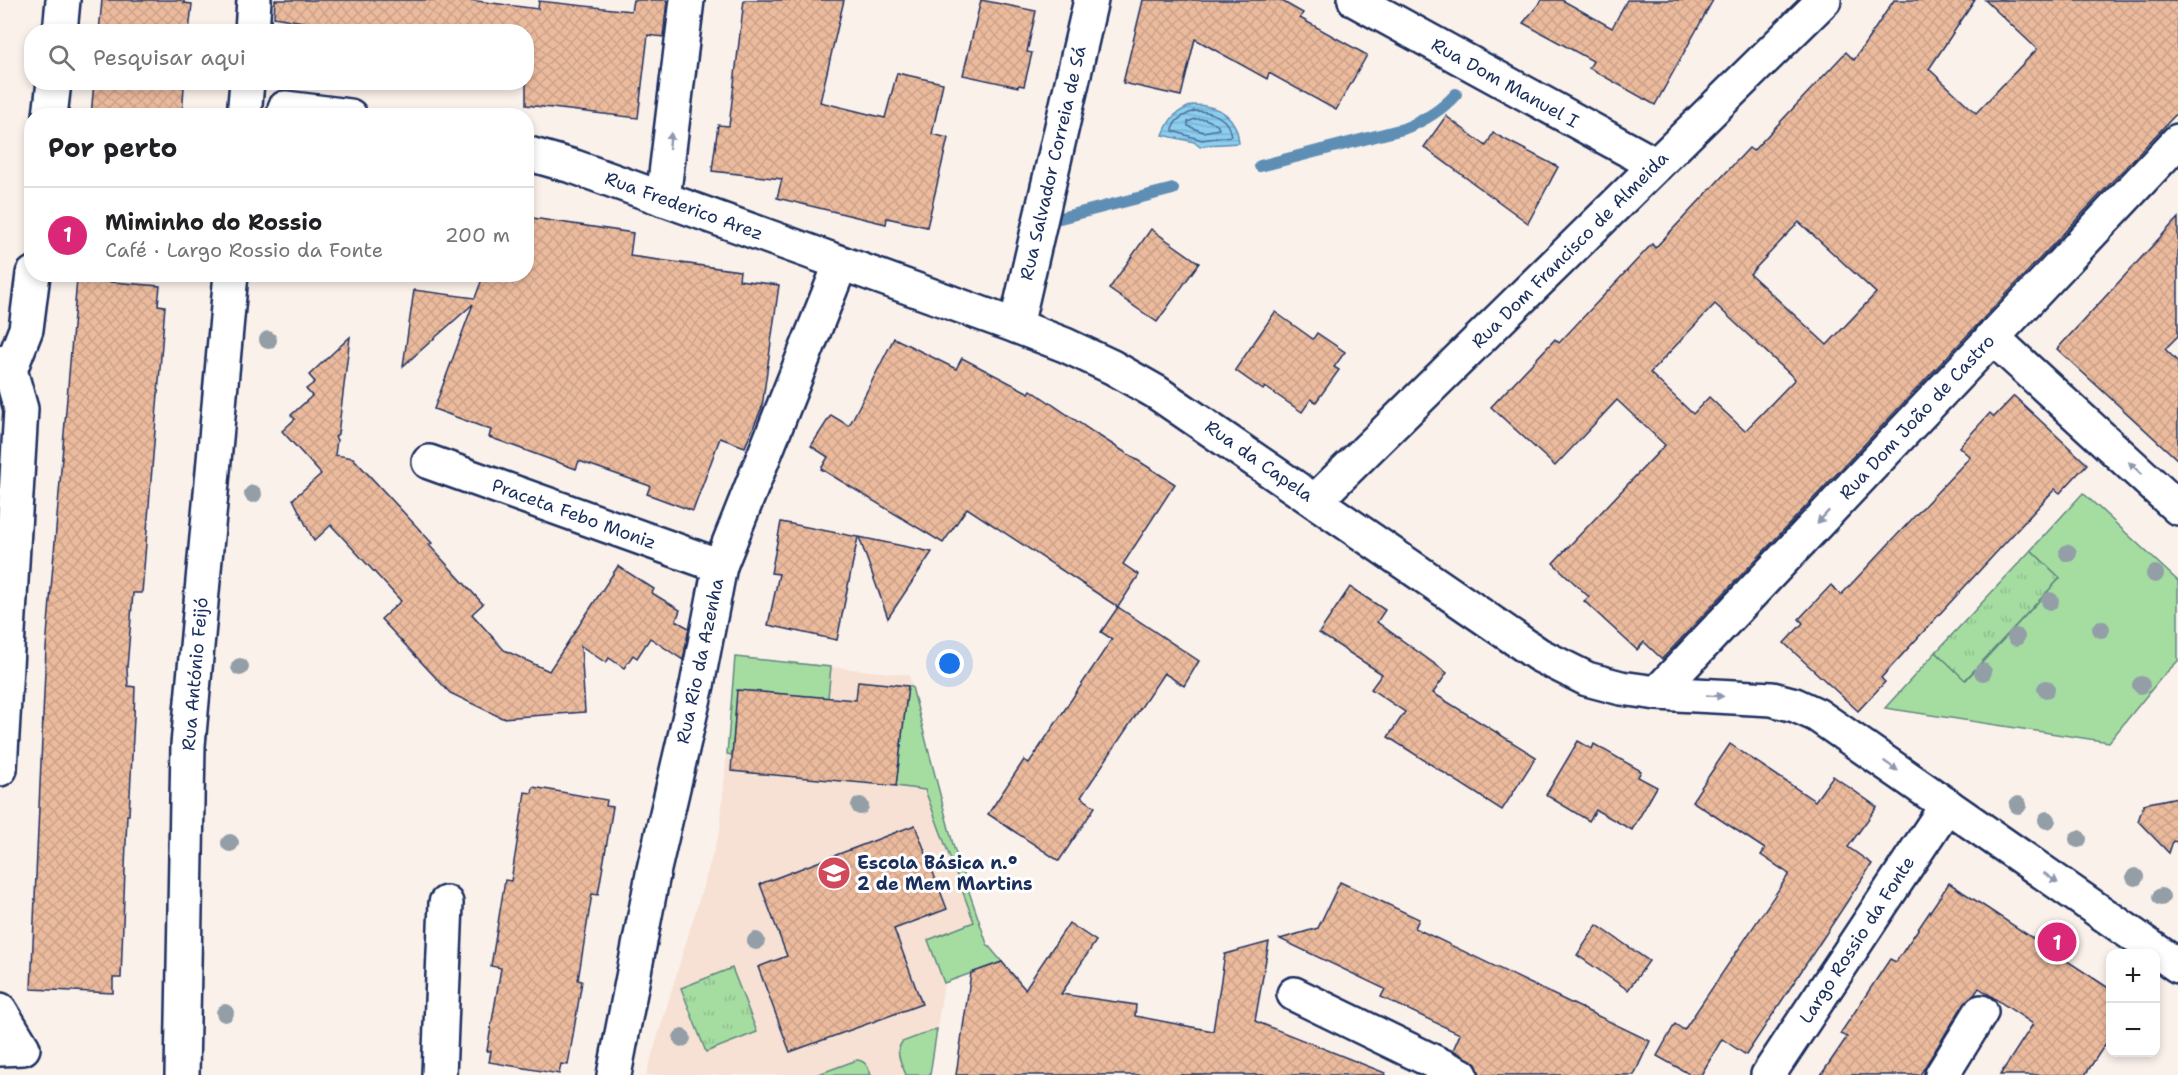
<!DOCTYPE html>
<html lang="pt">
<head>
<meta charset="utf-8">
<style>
	body { margin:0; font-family:"Shantell Sans",sans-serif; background:#f2f2f2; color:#202124 }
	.controls { position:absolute; right:18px; bottom:18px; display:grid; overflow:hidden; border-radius:12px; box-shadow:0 3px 9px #0003 }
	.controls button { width:54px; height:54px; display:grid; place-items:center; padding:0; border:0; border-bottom:2px solid #e0e0e0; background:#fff; color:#202124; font:30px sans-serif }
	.you { position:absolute; left:950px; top:664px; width:21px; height:21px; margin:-15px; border:4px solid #fff; border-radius:50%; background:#1a73e8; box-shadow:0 0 0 9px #1a73e833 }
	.badge { display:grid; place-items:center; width:39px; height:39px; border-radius:50%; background:#db2777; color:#fff; font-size:20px; font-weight:700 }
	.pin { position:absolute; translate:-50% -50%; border:3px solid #fff; box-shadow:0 2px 6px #0006 }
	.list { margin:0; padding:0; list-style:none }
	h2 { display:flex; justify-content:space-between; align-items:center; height:78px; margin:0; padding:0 24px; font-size:26px }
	h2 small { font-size:20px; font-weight:400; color:#757577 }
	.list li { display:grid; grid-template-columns:39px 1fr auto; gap:18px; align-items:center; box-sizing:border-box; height:96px; padding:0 24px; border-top:2px solid #e0e0e0 }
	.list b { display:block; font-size:22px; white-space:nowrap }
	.list p { margin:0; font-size:20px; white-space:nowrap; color:#757577 }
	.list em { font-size:20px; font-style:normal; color:#757577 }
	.icon { flex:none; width:33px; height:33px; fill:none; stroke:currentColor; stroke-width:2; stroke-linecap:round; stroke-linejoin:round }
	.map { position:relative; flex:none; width:2178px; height:1075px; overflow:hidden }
	.search { position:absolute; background:#fff; box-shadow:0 3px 9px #0003; left:24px; top:24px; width:510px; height:66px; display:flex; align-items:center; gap:15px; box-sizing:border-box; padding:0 21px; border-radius:24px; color:#757577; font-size:22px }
	.panel { position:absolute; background:#fff; box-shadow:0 3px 9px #0003; left:24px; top:108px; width:510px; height:174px; border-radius:24px }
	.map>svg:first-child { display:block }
	.built { fill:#f6e1d4 }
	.green { fill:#a5dda1; stroke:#608680; stroke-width:1.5 }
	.park { fill:url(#park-tufts); stroke:#608680; stroke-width:1.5 }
	.water { fill:url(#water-rules); stroke:#5f8eb5; stroke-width:1.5 }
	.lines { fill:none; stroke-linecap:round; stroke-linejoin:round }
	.shore { stroke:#496f98; stroke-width:1.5 }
	.stream { stroke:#5f8eb5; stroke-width:12 }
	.building { fill:url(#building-cross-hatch); stroke:#1b2f5e; stroke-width:1.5; fill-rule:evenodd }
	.minor-casing { stroke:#1b2f5e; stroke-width:38 }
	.tertiary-casing { stroke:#1b2f5e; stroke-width:38 }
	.minor { stroke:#fff; stroke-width:33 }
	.tertiary { stroke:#fff; stroke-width:33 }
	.tree { fill:#939ea7 }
	.oneway { fill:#8d97ae }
	.labels { text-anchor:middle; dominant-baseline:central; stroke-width:6; stroke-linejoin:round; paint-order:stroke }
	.street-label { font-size:18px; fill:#1b2f5e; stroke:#fff }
	.poi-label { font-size:18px; font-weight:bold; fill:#1b2f5e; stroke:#fff; text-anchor:start }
</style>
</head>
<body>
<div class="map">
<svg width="2178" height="1075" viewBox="0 0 2178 1075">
	<defs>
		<pattern id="park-tufts" width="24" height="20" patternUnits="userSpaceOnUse" patternTransform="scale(1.5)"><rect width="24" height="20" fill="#a5dda1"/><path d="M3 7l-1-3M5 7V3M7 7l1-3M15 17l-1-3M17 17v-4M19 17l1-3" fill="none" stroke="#8dbe8d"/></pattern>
		<pattern id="water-rules" width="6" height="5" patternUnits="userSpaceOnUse" patternTransform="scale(1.5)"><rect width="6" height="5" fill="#8dceef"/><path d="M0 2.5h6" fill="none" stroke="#79b1cf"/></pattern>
		<pattern id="building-cross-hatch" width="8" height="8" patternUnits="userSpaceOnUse" patternTransform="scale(1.5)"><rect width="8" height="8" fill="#ecbb9d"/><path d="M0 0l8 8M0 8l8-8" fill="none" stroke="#caa18a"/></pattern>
	</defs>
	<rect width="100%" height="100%" fill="#fbf1eb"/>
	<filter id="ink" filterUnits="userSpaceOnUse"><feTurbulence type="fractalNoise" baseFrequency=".0167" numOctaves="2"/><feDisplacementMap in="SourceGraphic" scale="12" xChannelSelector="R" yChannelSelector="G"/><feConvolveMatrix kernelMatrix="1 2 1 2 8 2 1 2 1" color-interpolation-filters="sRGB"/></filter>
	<g filter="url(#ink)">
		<path class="built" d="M 735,657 L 909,675 L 954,848 L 987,944 L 1002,962 L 944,983 L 930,1075 L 646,1075 L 720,830 Z"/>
		<g class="green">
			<path d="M 2083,493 L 2178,581 L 2178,661 L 2161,678 L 2109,742 L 1885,708 L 1936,652 L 1966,680 L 2060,578 L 2031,550 Z"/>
			<path d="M 735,657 L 831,667 L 828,698 L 738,690 L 732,755 L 727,754 Z"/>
			<path d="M 908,686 L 912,687 L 954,848 L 987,944 L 1002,962 L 944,983 L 928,940 L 974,922 L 925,790 L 896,786 Z"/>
			<path d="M 937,1029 L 930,1075 L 906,1075 C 902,1064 894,1053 902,1042 Z"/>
			<path d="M 857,1060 C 866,1061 868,1067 871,1075 L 816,1075 Z"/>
		</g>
		<g class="park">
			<path d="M 2031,550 L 2060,578 L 1965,680 L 1936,652 Z"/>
			<path d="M 732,968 L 757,1032 L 706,1052 L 681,988 Z"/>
		</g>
		<path class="water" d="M 1192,105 C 1218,105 1237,115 1239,143 L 1207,145 L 1200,147 L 1194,142 L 1163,135 C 1170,117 1175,113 1192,105 Z"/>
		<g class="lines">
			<g class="shore">
				<path d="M 1194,111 C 1211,111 1229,117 1231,136 L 1202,140 L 1173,131 C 1172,120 1185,115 1194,111 Z"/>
				<path d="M 1195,119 L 1205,119 L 1217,124 L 1219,129 L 1203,132 L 1188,126 L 1188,122 Z"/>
			</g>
			<g class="stream">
				<path d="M 1260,166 L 1403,129 C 1424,121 1441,111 1456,94"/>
				<path d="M 1060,218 L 1173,189"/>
			</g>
		</g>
		<g class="building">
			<path d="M 102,0 L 184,0 L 184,3 L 192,4 L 189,32 L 99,32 Z"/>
			<path d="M 275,0 L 469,0 L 538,9 L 539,1 L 631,11 L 633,0 L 667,0 L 663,37 L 648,35 L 638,118 L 526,105 L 526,32 L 332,32 L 333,27 L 274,17 Z"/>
			<path d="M 744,0 L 844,0 L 820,102 L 885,118 L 897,73 L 943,83 L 932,134 L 948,138 L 927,227 L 887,218 L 886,224 L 777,198 L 782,179 L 712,171 L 718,125 L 729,126 Z"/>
			<path d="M 981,0 L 1036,11 L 1027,52 L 1032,53 L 1024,86 L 1019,85 L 1018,87 L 963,75 Z"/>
			<path d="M 1143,0 L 1280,0 L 1303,13 L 1300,18 L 1367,55 L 1336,110 L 1269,73 L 1267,79 L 1195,39 L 1181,96 L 1123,83 Z"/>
			<path d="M 1542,0 L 1562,0 L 1612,28 L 1627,0 L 1713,0 L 1655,105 L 1589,68 L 1593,61 L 1523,23 Z"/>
			<path d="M 1894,0 L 1975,0 L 1929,69 L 1976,113 L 2037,49 L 1985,0 L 2178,0 L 2178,112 L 1662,659 L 1644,642 L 1637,650 L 1584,601 L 1589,597 L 1553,563 L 1665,445 L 1617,400 L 1555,466 L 1491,407 L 1555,339 L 1559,343 L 1652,244 L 1655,248 L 1749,148 L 1753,151 L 1846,52 L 1854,60 ZM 1799,222 L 1876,293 L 1827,345 L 1750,274 ZM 1715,304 L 1795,379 L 1745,431 L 1709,397 L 1693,414 L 1650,373 Z"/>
			<path d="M 94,82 L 182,82 L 182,87 L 184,87 L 182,116 L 91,116 Z"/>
			<path d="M 1446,116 L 1486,146 L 1493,133 L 1558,167 L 1528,223 L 1424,147 Z"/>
			<path d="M 526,217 L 633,233 L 630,256 L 740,271 L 739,280 L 779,285 L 762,407 L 745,447 L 720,438 L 693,511 L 647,494 L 650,486 L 579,461 L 576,469 L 489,437 L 491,430 L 434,409 L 473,304 L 403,366 L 414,290 L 475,298 L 484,274 L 526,274 Z"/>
			<path d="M 2178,218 L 2178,336 L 2165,349 L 2178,362 L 2178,460 L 2057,349 Z"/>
			<path d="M 1151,229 L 1199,263 L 1157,322 L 1109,289 Z"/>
			<path d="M 77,279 L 160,286 L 158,305 L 165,306 L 142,593 L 133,593 L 127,668 L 128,686 L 135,687 L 134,717 L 129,815 L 127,815 L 121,978 L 113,978 L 113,993 L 31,989 L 46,648 Z"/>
			<path d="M 1275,312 L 1313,339 L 1317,333 L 1345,352 L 1334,367 L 1339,370 L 1316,402 L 1311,399 L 1302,412 L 1265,387 L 1263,390 L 1235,370 Z"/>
			<path d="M 350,337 L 338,434 L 335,437 L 337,440 L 335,455 L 353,458 L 432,543 L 429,545 L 483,604 L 472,614 L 504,650 L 549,671 L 618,566 L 654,589 L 652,593 L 680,610 L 676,621 L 689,628 L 683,660 L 650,638 L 637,658 L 633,655 L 624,668 L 609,658 L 606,663 L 581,646 L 585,712 L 502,718 L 450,693 L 381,619 L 401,601 L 331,525 L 314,541 L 293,499 L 321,474 L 282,431 L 295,419 L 291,415 L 312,396 L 306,389 L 315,382 L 309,375 Z"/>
			<path d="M 894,338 L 956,369 L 962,358 L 1029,393 L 1031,390 L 1093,432 L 1175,484 L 1123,564 L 1139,575 L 1118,607 L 1199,661 L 1184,686 L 1164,673 L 1081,797 L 1095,807 L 1059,861 L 988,814 L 1024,760 L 1029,763 L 1112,639 L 1101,632 L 1118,607 L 967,508 L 943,543 L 821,469 L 828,457 L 811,446 L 831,415 L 849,426 Z"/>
			<path d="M 2014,396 L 2087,464 L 2060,493 L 2055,489 L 1968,583 L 1881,678 L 1885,682 L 1858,711 L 1784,643 L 1803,623 L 1799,619 L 1831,585 L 1841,595 L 1970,457 L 1959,447 L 1990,413 L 1994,417 Z"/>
			<path d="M 781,522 L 858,537 L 837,640 L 768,625 L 779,574 L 771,573 Z"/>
			<path d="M 859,537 L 932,552 L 888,618 Z"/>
			<path d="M 1350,587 L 1385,610 L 1377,622 L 1447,673 L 1433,693 L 1536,757 L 1502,810 L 1388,737 L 1405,712 L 1371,689 L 1382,674 L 1319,633 Z"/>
			<path d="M 858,681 L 908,686 L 896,786 L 731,771 L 737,690 L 856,700 Z"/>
			<path d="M 1578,741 L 1592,749 L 1594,744 L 1641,771 L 1638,777 L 1657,787 L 1632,830 L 1596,810 L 1589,821 L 1546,795 Z"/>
			<path d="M 1730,744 L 1815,801 L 1833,776 L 1877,807 L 1848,847 L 1872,864 L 1746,1055 L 1722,1039 L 1701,1075 L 1691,1075 L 1657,1056 L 1675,1024 L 1684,1030 L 1789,874 L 1761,855 L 1765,849 L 1692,801 Z"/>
			<path d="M 533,787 L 607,800 L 606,806 L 613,807 L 598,895 L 592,894 L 578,980 L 582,981 L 568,1065 L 561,1064 L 559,1074 L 489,1062 L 491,1051 L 487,1051 L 501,968 L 491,966 L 505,880 L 511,881 L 525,792 L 532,793 Z"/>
			<path d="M 2178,797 L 2178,842 L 2173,841 L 2169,853 L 2138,821 L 2144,804 Z"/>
			<path d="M 915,825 L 947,909 L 894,929 L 922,1004 L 790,1052 L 758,967 L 787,956 L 760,884 Z"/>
			<path d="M 1340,882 L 1419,919 L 1415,928 L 1650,1041 L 1634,1075 L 1480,1075 L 1476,1064 L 1453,1050 L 1460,1034 L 1381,997 L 1385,989 L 1280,939 L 1318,928 Z"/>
			<path d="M 1949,883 L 2110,989 L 2110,1037 L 2085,1075 L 2000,1075 L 2033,1024 L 1979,988 L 1974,995 L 1965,1002 L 1920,1075 L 1821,1075 L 1847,1037 L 1840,1034 L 1890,959 L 1896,962 Z"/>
			<path d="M 1069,923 L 1096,941 L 1061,994 L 1136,1005 L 1135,1016 L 1213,1031 L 1225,954 L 1269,942 L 1255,1021 L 1385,1073 L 1385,1075 L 956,1075 L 971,973 L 1002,962 L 1025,989 Z"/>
			<path d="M 1597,925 L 1649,961 L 1628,990 L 1577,955 Z"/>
		</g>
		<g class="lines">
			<defs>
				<g id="minor">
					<path d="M 1355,0 L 1656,165"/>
					<path d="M 60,32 L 63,0"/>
					<path d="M 285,108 L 350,116"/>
					<path d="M 50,116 L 54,82"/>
					<path d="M 526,153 L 575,167 L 1016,326 L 1065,345 L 1112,367 L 1156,392 L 1539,655 L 1587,679 L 1621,688 L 1657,693 L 1772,699 L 1795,705 L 1817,715 L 2178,966"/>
					<path d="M 663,199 L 687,0"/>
					<path d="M 1016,326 L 1091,0"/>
					<path d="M 1992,337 L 2178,508"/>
					<path d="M 0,362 L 10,370 L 21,409 L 0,769"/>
					<path d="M 10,370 L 26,329 L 33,274"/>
					<path d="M 429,462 L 720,566"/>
					<path d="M 1315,501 L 1824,0"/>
					<path d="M 1657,693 L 2178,141"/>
					<path d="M 1294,994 L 1461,1075"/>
					<path d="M 0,1010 L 23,1048 L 0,1049"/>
					<path d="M 439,1075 L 446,903"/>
					<path d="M 614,1075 L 654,869 L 697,685 L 720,566 L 841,263"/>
					<path d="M 1768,1075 L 1947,805"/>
					<path d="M 1942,1075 L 1981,1012"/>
				</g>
				<g id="tertiary">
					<path d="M 252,32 L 254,0"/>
					<path d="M 244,116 L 247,82"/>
					<path d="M 182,1075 L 188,745 L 231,274"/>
				</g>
			</defs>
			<use href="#minor" class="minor-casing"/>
			<use href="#tertiary" class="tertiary-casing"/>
			<use href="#minor" class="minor"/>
			<use href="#tertiary" class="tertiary"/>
		</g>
		<g class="tree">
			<circle cx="268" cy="340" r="9"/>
			<circle cx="253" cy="494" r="9"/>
			<circle cx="2068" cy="553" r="9"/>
			<circle cx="2155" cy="574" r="9"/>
			<circle cx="2050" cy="601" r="9"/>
			<circle cx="2101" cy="629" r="9"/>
			<circle cx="2016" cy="637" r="9"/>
			<circle cx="240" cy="667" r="9"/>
			<circle cx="1983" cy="672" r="9"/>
			<circle cx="2141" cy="685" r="9"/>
			<circle cx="2046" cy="689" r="9"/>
			<circle cx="2018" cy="805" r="9"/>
			<circle cx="860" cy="806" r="9"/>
			<circle cx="2047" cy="820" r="9"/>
			<circle cx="2078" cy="839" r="9"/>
			<circle cx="230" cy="843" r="9"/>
			<circle cx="2135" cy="877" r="9"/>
			<circle cx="2161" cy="897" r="9"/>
			<circle cx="756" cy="941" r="9"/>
			<circle cx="225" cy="1013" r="9"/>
			<circle cx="682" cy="1038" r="9"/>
		</g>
		<defs><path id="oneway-solid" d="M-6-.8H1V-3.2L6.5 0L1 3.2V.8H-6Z" transform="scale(1.5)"/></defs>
		<g class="oneway">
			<use href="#oneway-solid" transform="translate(670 141) rotate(-83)"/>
			<use href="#oneway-solid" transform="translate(2135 468) rotate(-137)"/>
			<use href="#oneway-solid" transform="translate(1823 517) rotate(133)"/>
			<use href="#oneway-solid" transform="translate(1715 696) rotate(3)"/>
			<use href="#oneway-solid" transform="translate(1891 766) rotate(35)"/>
			<use href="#oneway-solid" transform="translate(2051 878) rotate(35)"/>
		</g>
	</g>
	<defs>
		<symbol id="school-disc" viewBox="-11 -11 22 22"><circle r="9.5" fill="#d1495b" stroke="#fff"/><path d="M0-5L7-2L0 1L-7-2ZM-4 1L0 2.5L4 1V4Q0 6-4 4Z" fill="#fff"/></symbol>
	</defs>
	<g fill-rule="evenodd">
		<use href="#school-disc" x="815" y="854" width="38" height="38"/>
	</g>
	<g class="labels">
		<g class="street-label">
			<text transform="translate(1505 83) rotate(29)">Rua Dom Manuel I</text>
			<text transform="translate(1053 163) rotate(-77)">Rua Salvador Correia de Sá</text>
			<text transform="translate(684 206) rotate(20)">Rua Frederico Arez</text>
			<text transform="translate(1570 250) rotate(-45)">Rua Dom Francisco de Almeida</text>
			<text transform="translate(1917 417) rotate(-47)">Rua Dom João de Castro</text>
			<text transform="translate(1259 461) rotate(35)">Rua da Capela</text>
			<text transform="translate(574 514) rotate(20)">Praceta Febo Moniz</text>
			<text transform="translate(700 661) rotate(-78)">Rua Rio da Azenha</text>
			<text transform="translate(195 674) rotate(-85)">Rua António Feijó</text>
			<text transform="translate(1857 940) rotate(-57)">Largo Rossio da Fonte</text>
		</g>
		<g class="poi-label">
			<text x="857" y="863">Escola Básica n.º<tspan x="857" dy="21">2 de Mem Martins</tspan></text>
		</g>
	</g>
</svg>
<div class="controls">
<button>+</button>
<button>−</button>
</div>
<div class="you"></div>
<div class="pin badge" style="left:2057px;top:942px">1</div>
<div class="search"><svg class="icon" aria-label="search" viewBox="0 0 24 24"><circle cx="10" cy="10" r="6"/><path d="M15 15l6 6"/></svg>Pesquisar aqui</div>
<section class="panel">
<h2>Por perto<small></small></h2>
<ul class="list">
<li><span class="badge">1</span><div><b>Miminho do Rossio</b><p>Café · Largo Rossio da Fonte</p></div><em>200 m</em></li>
</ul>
</section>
</div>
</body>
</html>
